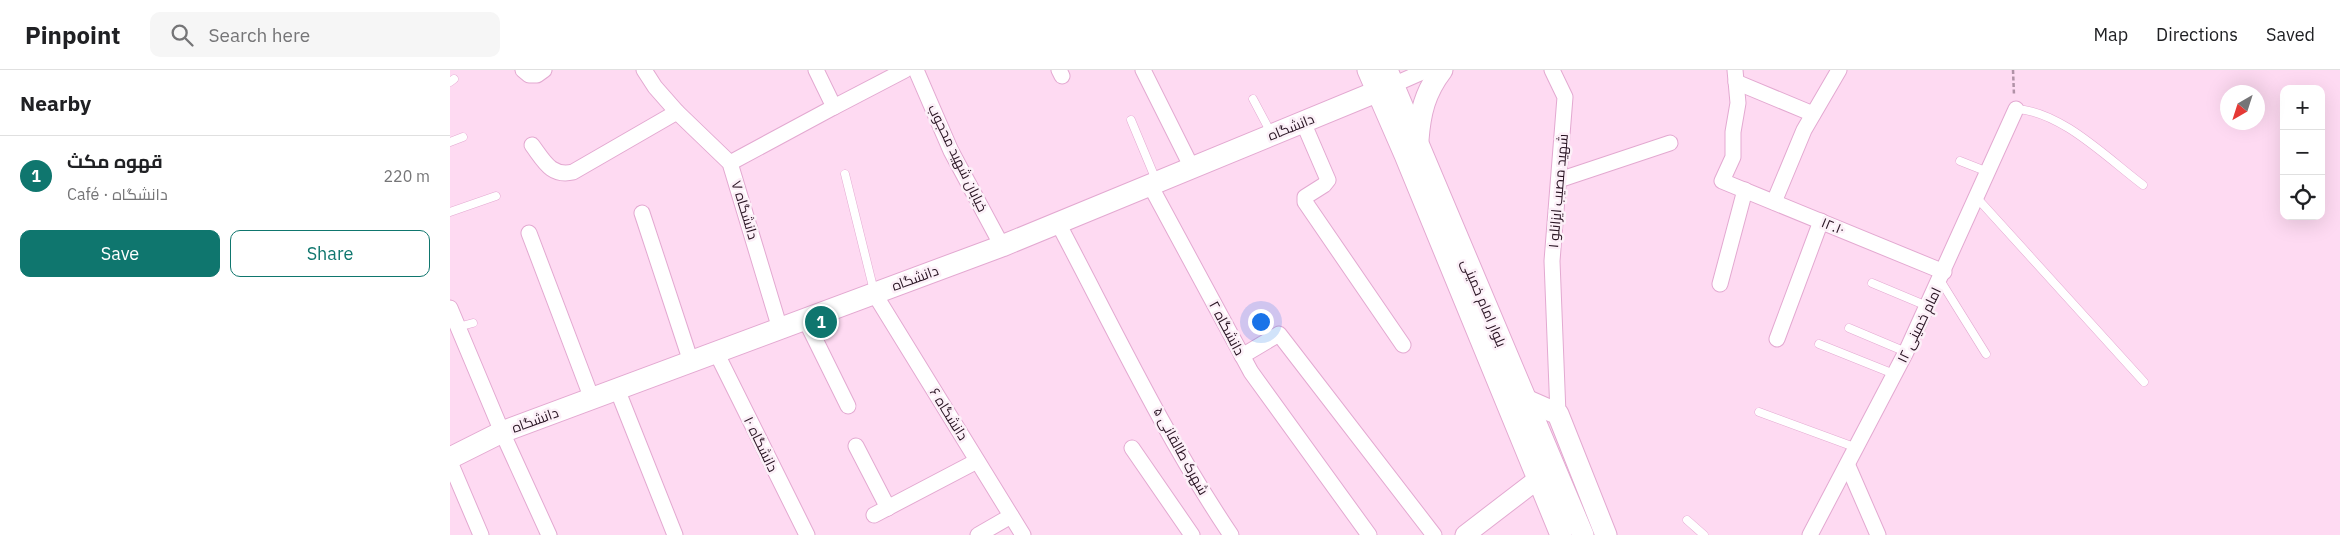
<!DOCTYPE html>
<html lang="en">
<head>
<meta charset="utf-8">
<style>
	body { margin:0; font-family:"IBM Plex Sans",Cairo,sans-serif; background:#f6f6f6; color:#202124 }
	.controls { position:absolute; right:15px; top:15px; display:grid; overflow:hidden; border-radius:10px; box-shadow:0 5px 20px #0002 }
	.controls button { width:45px; height:45px; display:grid; place-items:center; padding:0; border:0; border-bottom:1px solid #e0e0e0; background:#fff; color:#202124; font:25px sans-serif }
	.compass { position:absolute; left:1770px; top:15px; width:45px; height:45px; border-radius:50%; background:#fff; box-shadow:0 5px 20px #0002; rotate:219deg }
	.you { position:absolute; left:810px; top:251px; width:18px; height:18px; margin:-12px; border:4px solid #fff; border-radius:50%; background:#1a73e8; box-shadow:0 0 0 8px #1a73e833 }
	.badge { display:grid; place-items:center; width:32px; height:32px; border-radius:50%; background:#0f766e; color:#fff; font-size:16px; font-weight:700 }
	.pin { position:absolute; translate:-50% -50%; border:2px solid #fff; box-shadow:0 1px 5px #0006 }
	.list { margin:0; padding:0; list-style:none }
	h2 { display:flex; justify-content:space-between; align-items:center; height:65px; margin:0; padding:0 20px; font-size:21px }
	h2 small { font-size:16px; font-weight:400; color:#757577 }
	.list li { display:grid; grid-template-columns:32px 1fr auto; gap:15px; align-items:center; box-sizing:border-box; height:80px; padding:0 20px; border-top:1px solid #e0e0e0 }
	.list b { display:block; font-size:19px; white-space:nowrap }
	.list p { margin:0; font-size:16px; white-space:nowrap; color:#757577 }
	.list em { font-size:16px; font-style:normal; color:#757577 }
	.actions { display:flex; gap:10px; padding:15px 20px }
	.actions a { flex:1; padding:11px 0; border:1px solid #0f766e; border-radius:10px; text-align:center; font-size:18px; color:#0f766e }
	.actions .main { background:#0f766e; color:#fff }
	.icon { flex:none; width:28px; height:28px; fill:none; stroke:currentColor; stroke-width:2; stroke-linecap:round; stroke-linejoin:round }
	.map { position:relative; flex:none; width:1890px; height:465px; overflow:hidden }
	header { display:flex; align-items:center; gap:30px; box-sizing:border-box; height:70px; padding:0 25px; background:#fff; border-bottom:1px solid #e0e0e0 }
	header strong { font-size:24px }
	nav { display:flex; gap:28px; margin-inline-start:auto; font-size:18px }
	.search { width:350px; height:45px; background:#f6f6f6; display:flex; align-items:center; gap:12px; box-sizing:border-box; padding:0 18px; border-radius:10px; color:#757577; font-size:19px }
	main { display:flex }
	aside { flex:1; background:#fff }
	.map>svg:first-child { display:block }
	.lines { fill:none; stroke-linecap:round; stroke-linejoin:round }
	.service-casing { stroke:#e3a9d1; stroke-width:9 }
	.minor-casing { stroke:#e3a9d1; stroke-width:17 }
	.tertiary-casing { stroke:#e3a9d1; stroke-width:21 }
	.secondary-casing { stroke:#e3a9d1; stroke-width:23 }
	.path { stroke:#b192a7; stroke-width:2.5; stroke-dasharray:4 2.5; stroke-linecap:butt }
	.service { stroke:#fff; stroke-width:8 }
	.minor { stroke:#fff; stroke-width:15 }
	.tertiary { stroke:#fff; stroke-width:19 }
	.secondary { stroke:#fff; stroke-width:21 }
	.labels { text-anchor:middle; dominant-baseline:central; stroke-width:5; stroke-linejoin:round; paint-order:stroke }
	.street-label { font-size:14px; fill:#271221; stroke:#fcf0f8 }
</style>
</head>
<body>
<header>
<strong>Pinpoint</strong>
<div class="search"><svg class="icon" aria-label="search" viewBox="0 0 24 24"><circle cx="10" cy="10" r="6"/><path d="M15 15l6 6"/></svg>Search here</div>
<nav><a>Map</a><a>Directions</a><a>Saved</a></nav>
</header>
<main>
<aside>
<h2>Nearby<small></small></h2>
<ul class="list">
<li><span class="badge">1</span><div><b>قهوه مکث</b><p>Café · دانشگاه</p></div><em>220 m</em></li>
</ul>
<div class="actions"><a class="main">Save</a><a>Share</a></div>
</aside>
<div class="map">
<svg width="1890" height="465" viewBox="0 0 1890 465">
	<rect width="100%" height="100%" fill="#fedaf2"/>
	<g class="lines">
		<defs>
			<g id="service">
				<path d="M 0,12 L 4,9"/>
				<path d="M 803,29 L 821,63"/>
				<path d="M 1566,39 C 1611,41 1657,88 1693,115"/>
				<path d="M 681,50 L 706,110"/>
				<path d="M 0,72 L 13,67"/>
				<path d="M 1510,91 L 1538,102"/>
				<path d="M 395,104 L 424,221"/>
				<path d="M 1527,128 L 1694,312"/>
				<path d="M 0,142 L 46,126"/>
				<path d="M 1490,210 L 1536,284"/>
				<path d="M 1422,213 L 1477,236"/>
				<path d="M 8,257 L 23,253"/>
				<path d="M 1399,258 L 1456,282"/>
				<path d="M 1369,274 L 1444,304"/>
				<path d="M 1309,342 L 1407,378"/>
				<path d="M 1237,450 L 1254,465"/>
			</g>
			<g id="minor">
				<path d="M 73,0 L 79,5 L 87,5 L 94,0"/>
				<path d="M 194,0 L 205,17 L 227,42 L 280,93 L 330,259"/>
				<path d="M 466,0 L 501,81 L 552,176"/>
				<path d="M 609,0 L 612,6"/>
				<path d="M 693,0 L 742,98"/>
				<path d="M 1102,0 L 1115,27 L 1102,191 L 1108,344"/>
				<path d="M 1285,0 L 1288,33 L 1283,62 L 1283,87 L 1272,111 L 1494,202"/>
				<path d="M 1286,12 L 1363,44"/>
				<path d="M 943,15 L 977,0"/>
				<path d="M 384,37 L 455,0"/>
				<path d="M 853,52 L 878,110 L 874,115 L 855,127 L 855,132 L 953,275"/>
				<path d="M 82,75 C 94,91 101,107 123,102 L 227,42"/>
				<path d="M 280,93 L 384,37 L 366,0"/>
				<path d="M 1109,110 L 1220,73"/>
				<path d="M 700,115 L 801,302 L 919,465"/>
				<path d="M 1324,132 L 1354,60 L 1389,0"/>
				<path d="M 192,143 L 241,292"/>
				<path d="M 608,153 C 663,257 715,367 781,465"/>
				<path d="M 79,163 L 142,329"/>
				<path d="M 1270,214 L 1295,120"/>
				<path d="M 424,223 L 573,465"/>
				<path d="M 0,238 L 52,362 L 99,465"/>
				<path d="M 355,249 L 398,336"/>
				<path d="M 1327,269 L 1371,151"/>
				<path d="M 266,282 L 357,465"/>
				<path d="M 792,286 L 829,264 L 984,465"/>
				<path d="M 167,319 L 225,465"/>
				<path d="M 406,376 L 438,438"/>
				<path d="M 682,378 L 742,465"/>
				<path d="M 0,392 L 31,465"/>
				<path d="M 1398,396 L 1428,465"/>
				<path d="M 424,445 L 527,391"/>
				<path d="M 528,465 L 561,446"/>
				<path d="M 1360,465 L 1456,282 L 1566,39"/>
			</g>
			<path id="tertiary" d="M 1015,465 L 1088,409"/>
			<g id="secondary">
				<path d="M 918,0 L 955,85 L 1111,465"/>
				<path d="M 937,0 L 1133,465"/>
				<path d="M 968,70 C 970,43 975,22 992,0"/>
				<path d="M 1076,330 L 1108,344 L 1156,465"/>
				<path d="M 0,388 L 52,362 L 552,176 L 943,15"/>
			</g>
		</defs>
		<use href="#service" class="service-casing"/>
		<use href="#minor" class="minor-casing"/>
		<use href="#tertiary" class="tertiary-casing"/>
		<use href="#secondary" class="secondary-casing"/>
		<path class="path" d="M 1563,0 L 1564,25"/>
		<use href="#service" class="service"/>
		<use href="#minor" class="minor"/>
		<use href="#tertiary" class="tertiary"/>
		<use href="#secondary" class="secondary"/>
	</g>
	<g class="labels">
		<g class="street-label">
			<text transform="translate(841 57) rotate(-22)">دانشگاه</text>
			<text transform="translate(508 88) rotate(64)">خیابان شهید محجوب</text>
			<text transform="translate(1108 121) rotate(-85)">شهید مصیب ایزانلو ۱</text>
			<text transform="translate(295 140) rotate(73)">دانشگاه ۷</text>
			<text transform="translate(1383 156) rotate(22)">۱۲.۱۰</text>
			<text transform="translate(465 208) rotate(-20)">دانشگاه</text>
			<text transform="translate(1034 233) rotate(67)">بلوار امام خمینی</text>
			<text transform="translate(1469 255) rotate(-64)">امام خمینی ۱۲</text>
			<text transform="translate(777 258) rotate(62)">دانشگاه ۲</text>
			<text transform="translate(499 344) rotate(58)">دانشگاه ۶</text>
			<text transform="translate(85 350) rotate(-20)">دانشگاه</text>
			<text transform="translate(311 374) rotate(64)">دانشگاه ۱۰</text>
			<text transform="translate(731 381) rotate(61)">شهرک طالقانی ۵</text>
		</g>
	</g>
</svg>
<div class="controls">
<button>+</button>
<button>−</button>
<button><svg class="icon" aria-label="locate" viewBox="0 0 24 24"><circle cx="12" cy="12" r="6"/><path d="M12 2v4M12 18v4M2 12h4M18 12h4"/></svg></button>
</div>
<svg class="compass" viewBox="-18 -18 36 36"><path d="M0-13l5 13h-10z" fill="#e53935"/><path d="M0 13l5-13h-10z" fill="#757577"/></svg>
<div class="you"></div>
<div class="pin badge" style="left:371px;top:252px">1</div>
</div>
</main>
</body>
</html>
